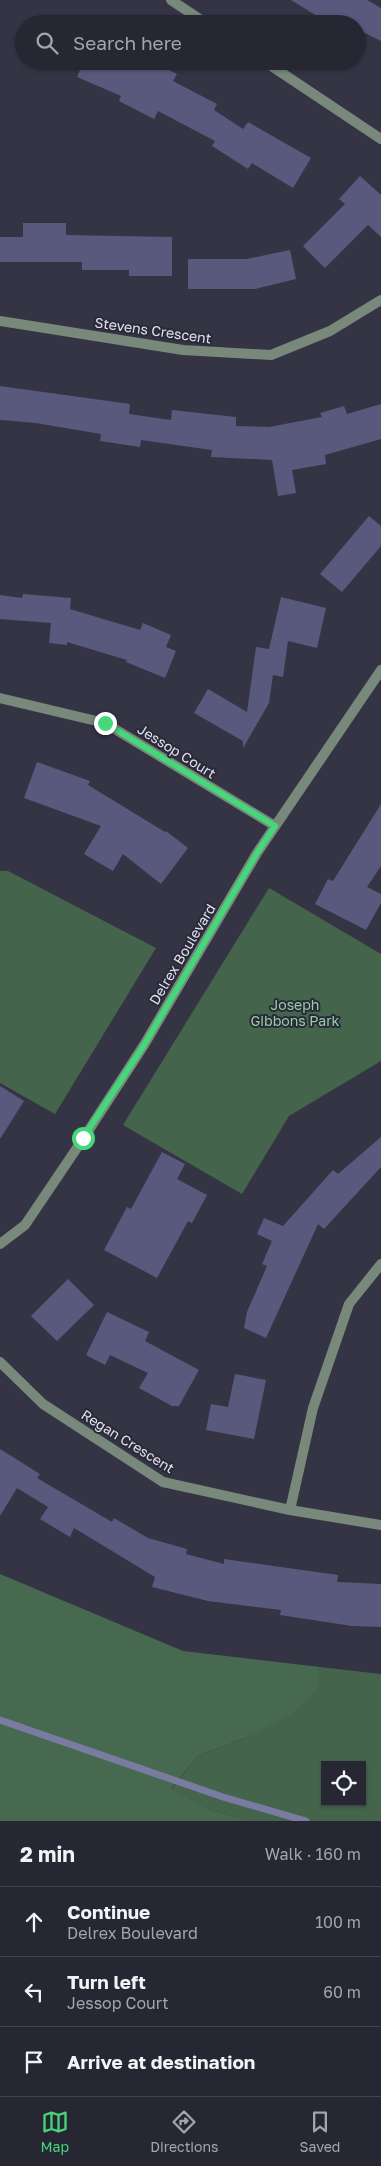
<!DOCTYPE html>
<html lang="en">
<head>
<meta charset="utf-8">
<style>
	body { margin:0; font-family:"Golos Text",sans-serif; background:#333340; color:#f1f3f6 }
	.controls { position:absolute; right:15px; bottom:15px; display:grid; overflow:hidden; border-radius:0px; box-shadow:0 1px 4px #0004 }
	.controls button { width:45px; height:45px; display:grid; place-items:center; padding:0; border:0; border-bottom:1px solid #43444f; background:#272734; color:#f1f3f6; font:25px sans-serif }
	.stop { position:absolute; width:15px; height:15px; margin:-11px; border:4px solid #45d77a; border-radius:50%; background:#fff }
	.stop.end { background:#45d77a; border-color:#fff; box-shadow:0 1px 5px #0008 }
	.list { margin:0; padding:0; list-style:none }
	h2 { display:flex; justify-content:space-between; align-items:center; height:65px; margin:0; padding:0 20px; font-size:21px }
	h2 small { font-size:16px; font-weight:400; color:#a4a5ac }
	.list li { display:grid; grid-template-columns:32px 1fr auto; gap:15px; align-items:center; box-sizing:border-box; height:70px; padding:0 20px; border-top:1px solid #43444f }
	.list b { display:block; font-size:19px; white-space:nowrap }
	.list p { margin:0; font-size:16px; white-space:nowrap; color:#a4a5ac }
	.list em { font-size:16px; font-style:normal; color:#a4a5ac }
	.icon { flex:none; width:28px; height:28px; fill:none; stroke:currentColor; stroke-width:2; stroke-linecap:round; stroke-linejoin:round }
	.map { position:relative; flex:none; width:381px; height:1821px; overflow:hidden }
	.search { position:absolute; background:#272734; box-shadow:0 1px 4px #0004; left:15px; right:15px; top:15px; height:55px; display:flex; align-items:center; gap:12px; box-sizing:border-box; padding:0 18px; border-radius:28px; color:#a4a5ac; font-size:19px }
	.sheet { height:275px; background:#272734 }
	nav { display:flex; justify-content:space-around; align-items:center; box-sizing:border-box; height:70px; border-top:1px solid #43444f; background:#272734; font-size:14px; color:#a4a5ac }
	nav a { display:grid; justify-items:center; gap:2px }
	nav .on { color:#45d77a }
	.map>svg:first-child { display:block }
	.green { fill:#44654c; fill-rule:evenodd }
	.forest { fill:#47694f }
	.lines { fill:none; stroke-linecap:round; stroke-linejoin:round }
	.stream { stroke:#7a7ba1; stroke-width:7 }
	.building { fill:#59597d }
	.minor { stroke:#78887b; stroke-width:10 }
	.tertiary { stroke:#78887b; stroke-width:10 }
	.route { stroke:#45d77a; stroke-width:6 }
	.labels { text-anchor:middle; dominant-baseline:central; stroke-width:4; stroke-linejoin:round; paint-order:stroke }
	.street-label { font-size:14px; fill:#e2e2ed; stroke:#2a2a3a }
	.park-label { font-size:14px; fill:#95cfa3; stroke:#2a2a3a }
</style>
</head>
<body>
<div class="map">
<svg width="381" height="1821" viewBox="0 0 381 1821">
	<rect width="100%" height="100%" fill="#343445"/>
	<g class="green">
		<path d="M 0,871 L 8,871 L 156,948 L 55,1114 L 0,1083 Z"/>
		<path d="M 269,888 L 381,954 L 381,1061 L 289,1116 L 242,1194 L 123,1125 Z"/>
		<path d="M 320,1667 L 381,1674 L 381,1821 L 250,1821 L 211,1810 L 171,1790 L 198,1756 L 250,1736 L 316,1690 ZM 325,1765 L 362,1765 L 362,1802 L 325,1802 Z"/>
	</g>
	<path class="forest" d="M 0,1574 L 183,1651 L 320,1667 L 317,1690 L 291,1715 L 250,1736 L 198,1756 L 171,1789 L 211,1810 L 250,1821 L 0,1821 Z"/>
	<g class="lines">
		<path class="stream" d="M 0,1720 L 223,1797 L 306,1821"/>
	</g>
	<g class="building">
		<path d="M 291,0 L 367,0 L 381,8 L 381,41 L 357,29 L 357,24 L 330,24 Z"/>
		<path d="M 84,61 L 151,61 L 177,74 L 173,81 L 217,104 L 214,110 L 243,129 L 248,122 L 311,158 L 293,188 L 252,163 L 248,169 L 212,146 L 215,141 L 158,111 L 154,119 L 119,101 L 121,96 L 77,77 Z"/>
		<path d="M 360,176 L 381,195 L 381,237 L 368,225 L 325,268 L 303,246 L 345,204 L 339,199 Z"/>
		<path d="M 23,223 L 66,223 L 66,235 L 172,237 L 172,276 L 129,276 L 129,270 L 82,270 L 82,262 L 0,262 L 0,237 L 23,237 Z"/>
		<path d="M 290,250 L 296,279 L 255,289 L 188,289 L 188,259 L 247,259 Z"/>
		<path d="M 0,386 L 130,404 L 129,414 L 171,420 L 172,410 L 236,417 L 236,426 L 269,427 L 322,417 L 320,413 L 344,406 L 347,414 L 381,404 L 381,439 L 325,455 L 326,464 L 292,470 L 296,493 L 278,496 L 272,460 L 211,457 L 212,450 L 141,440 L 140,447 L 100,441 L 101,434 L 36,423 L 0,420 Z"/>
		<path d="M 369,516 L 381,526 L 381,546 L 342,592 L 320,574 Z"/>
		<path d="M 23,594 L 71,598 L 70,609 L 140,630 L 143,623 L 171,635 L 166,647 L 176,651 L 165,678 L 126,662 L 127,660 L 67,642 L 67,645 L 49,643 L 51,623 L 0,619 L 0,595 L 22,598 Z"/>
		<path d="M 281,597 L 326,608 L 317,648 L 288,641 L 283,677 L 273,675 L 269,703 L 243,748 L 243,741 L 194,713 L 208,689 L 247,712 L 256,647 L 269,649 Z"/>
		<path d="M 37,762 L 90,781 L 88,785 L 165,832 L 166,831 L 188,848 L 161,884 L 123,854 L 113,871 L 84,854 L 101,826 L 24,798 Z"/>
		<path d="M 381,804 L 381,866 L 367,887 L 381,894 L 381,903 L 366,930 L 315,904 L 328,879 L 333,881 Z"/>
		<path d="M 0,1086 L 24,1101 L 0,1139 Z"/>
		<path d="M 381,1137 L 381,1167 L 324,1229 L 318,1224 L 266,1338 L 244,1328 L 247,1312 L 267,1266 L 262,1264 L 272,1241 L 257,1234 L 264,1218 L 283,1226 L 333,1170 L 338,1174 Z"/>
		<path d="M 162,1152 L 185,1164 L 177,1179 L 207,1195 L 192,1223 L 188,1221 L 157,1278 L 104,1250 L 127,1207 L 131,1209 Z"/>
		<path d="M 68,1279 L 94,1305 L 57,1341 L 31,1316 Z"/>
		<path d="M 107,1312 L 149,1332 L 145,1341 L 199,1370 L 179,1406 L 172,1406 L 139,1388 L 148,1373 L 110,1355 L 105,1365 L 86,1355 Z"/>
		<path d="M 235,1374 L 266,1380 L 254,1439 L 206,1430 L 211,1404 L 228,1407 Z"/>
		<path d="M 0,1449 L 40,1474 L 37,1478 L 112,1522 L 114,1518 L 148,1538 L 187,1549 L 186,1554 L 224,1564 L 224,1559 L 338,1575 L 337,1582 L 381,1584 L 381,1627 L 352,1626 L 280,1615 L 281,1610 L 208,1601 L 152,1587 L 155,1577 L 74,1528 L 70,1537 L 40,1519 L 48,1507 L 17,1488 L 0,1516 Z"/>
	</g>
	<g class="lines">
		<g class="minor">
			<path d="M 171,0 L 207,24"/>
			<path d="M 264,61 L 381,139"/>
			<path d="M 0,321 L 183,350 L 271,355 L 330,331 L 381,300"/>
			<path d="M 0,698 L 105,723 L 275,826"/>
			<path d="M 0,1362 L 43,1404 L 163,1482 L 290,1510 L 381,1525"/>
			<path d="M 290,1510 L 313,1408 L 349,1304 L 381,1264"/>
		</g>
		<path class="tertiary" d="M 0,1244 L 25,1225 L 83,1139 L 144,1045 L 257,853 L 381,670"/>
	</g>
	<g class="lines">
		<path class="route" d="M 83,1138 L 144,1045 L 257,853 L 275,826 L 105,723"/>
	</g>
	<g class="labels">
		<g class="street-label">
			<text transform="translate(153 330) rotate(8)">Stevens Crescent</text>
			<text transform="translate(177 751) rotate(32)">Jessop Court</text>
			<text transform="translate(182 954) rotate(-59)">Delrex Boulevard</text>
			<text transform="translate(128 1441) rotate(32)">Regan Crescent</text>
		</g>
		<g class="park-label">
			<text x="295" y="1004">Joseph<tspan x="295" dy="16">Gibbons Park</tspan></text>
		</g>
	</g>
</svg>
<div class="controls">
<button><svg class="icon" aria-label="locate" viewBox="0 0 24 24"><circle cx="12" cy="12" r="6"/><path d="M12 2v4M12 18v4M2 12h4M18 12h4"/></svg></button>
</div>
<div class="stop" style="left:83px;top:1138px"></div>
<div class="stop end" style="left:105px;top:723px"></div>
<div class="search"><svg class="icon" aria-label="search" viewBox="0 0 24 24"><circle cx="10" cy="10" r="6"/><path d="M15 15l6 6"/></svg>Search here</div>
</div>
<section class="sheet">
<h2>2 min<small>Walk · 160 m</small></h2>
<ul class="list">
<li><svg class="icon" aria-label="ahead" viewBox="0 0 24 24"><path d="M12 20V5M6 11l6-6 6 6"/></svg><div><b>Continue</b><p>Delrex Boulevard</p></div><em>100 m</em></li>
<li><svg class="icon" aria-label="left" viewBox="0 0 24 24"><path d="M17 20v-9H6M10 6l-5 5 5 5"/></svg><div><b>Turn left</b><p>Jessop Court</p></div><em>60 m</em></li>
<li><svg class="icon" aria-label="arrive" viewBox="0 0 24 24"><path d="M6 21V4h12l-3 4 3 4H6"/></svg><div><b>Arrive at destination</b></div></li>
</ul>
</section>
<nav>
<a class="on"><svg class="icon" aria-label="map" viewBox="0 0 24 24"><path d="M3 6l6-2 6 2 6-2v14l-6 2-6-2-6 2zM9 4v14M15 6v14"/></svg>Map</a>
<a><svg class="icon" aria-label="directions" viewBox="0 0 24 24"><path d="M12 3l9 9-9 9-9-9zM9 14v-3h6M13 9l2 2-2 2"/></svg>Directions</a>
<a><svg class="icon" aria-label="saved" viewBox="0 0 24 24"><path d="M7 4h10v16l-5-4-5 4z"/></svg>Saved</a>
</nav>
</body>
</html>
